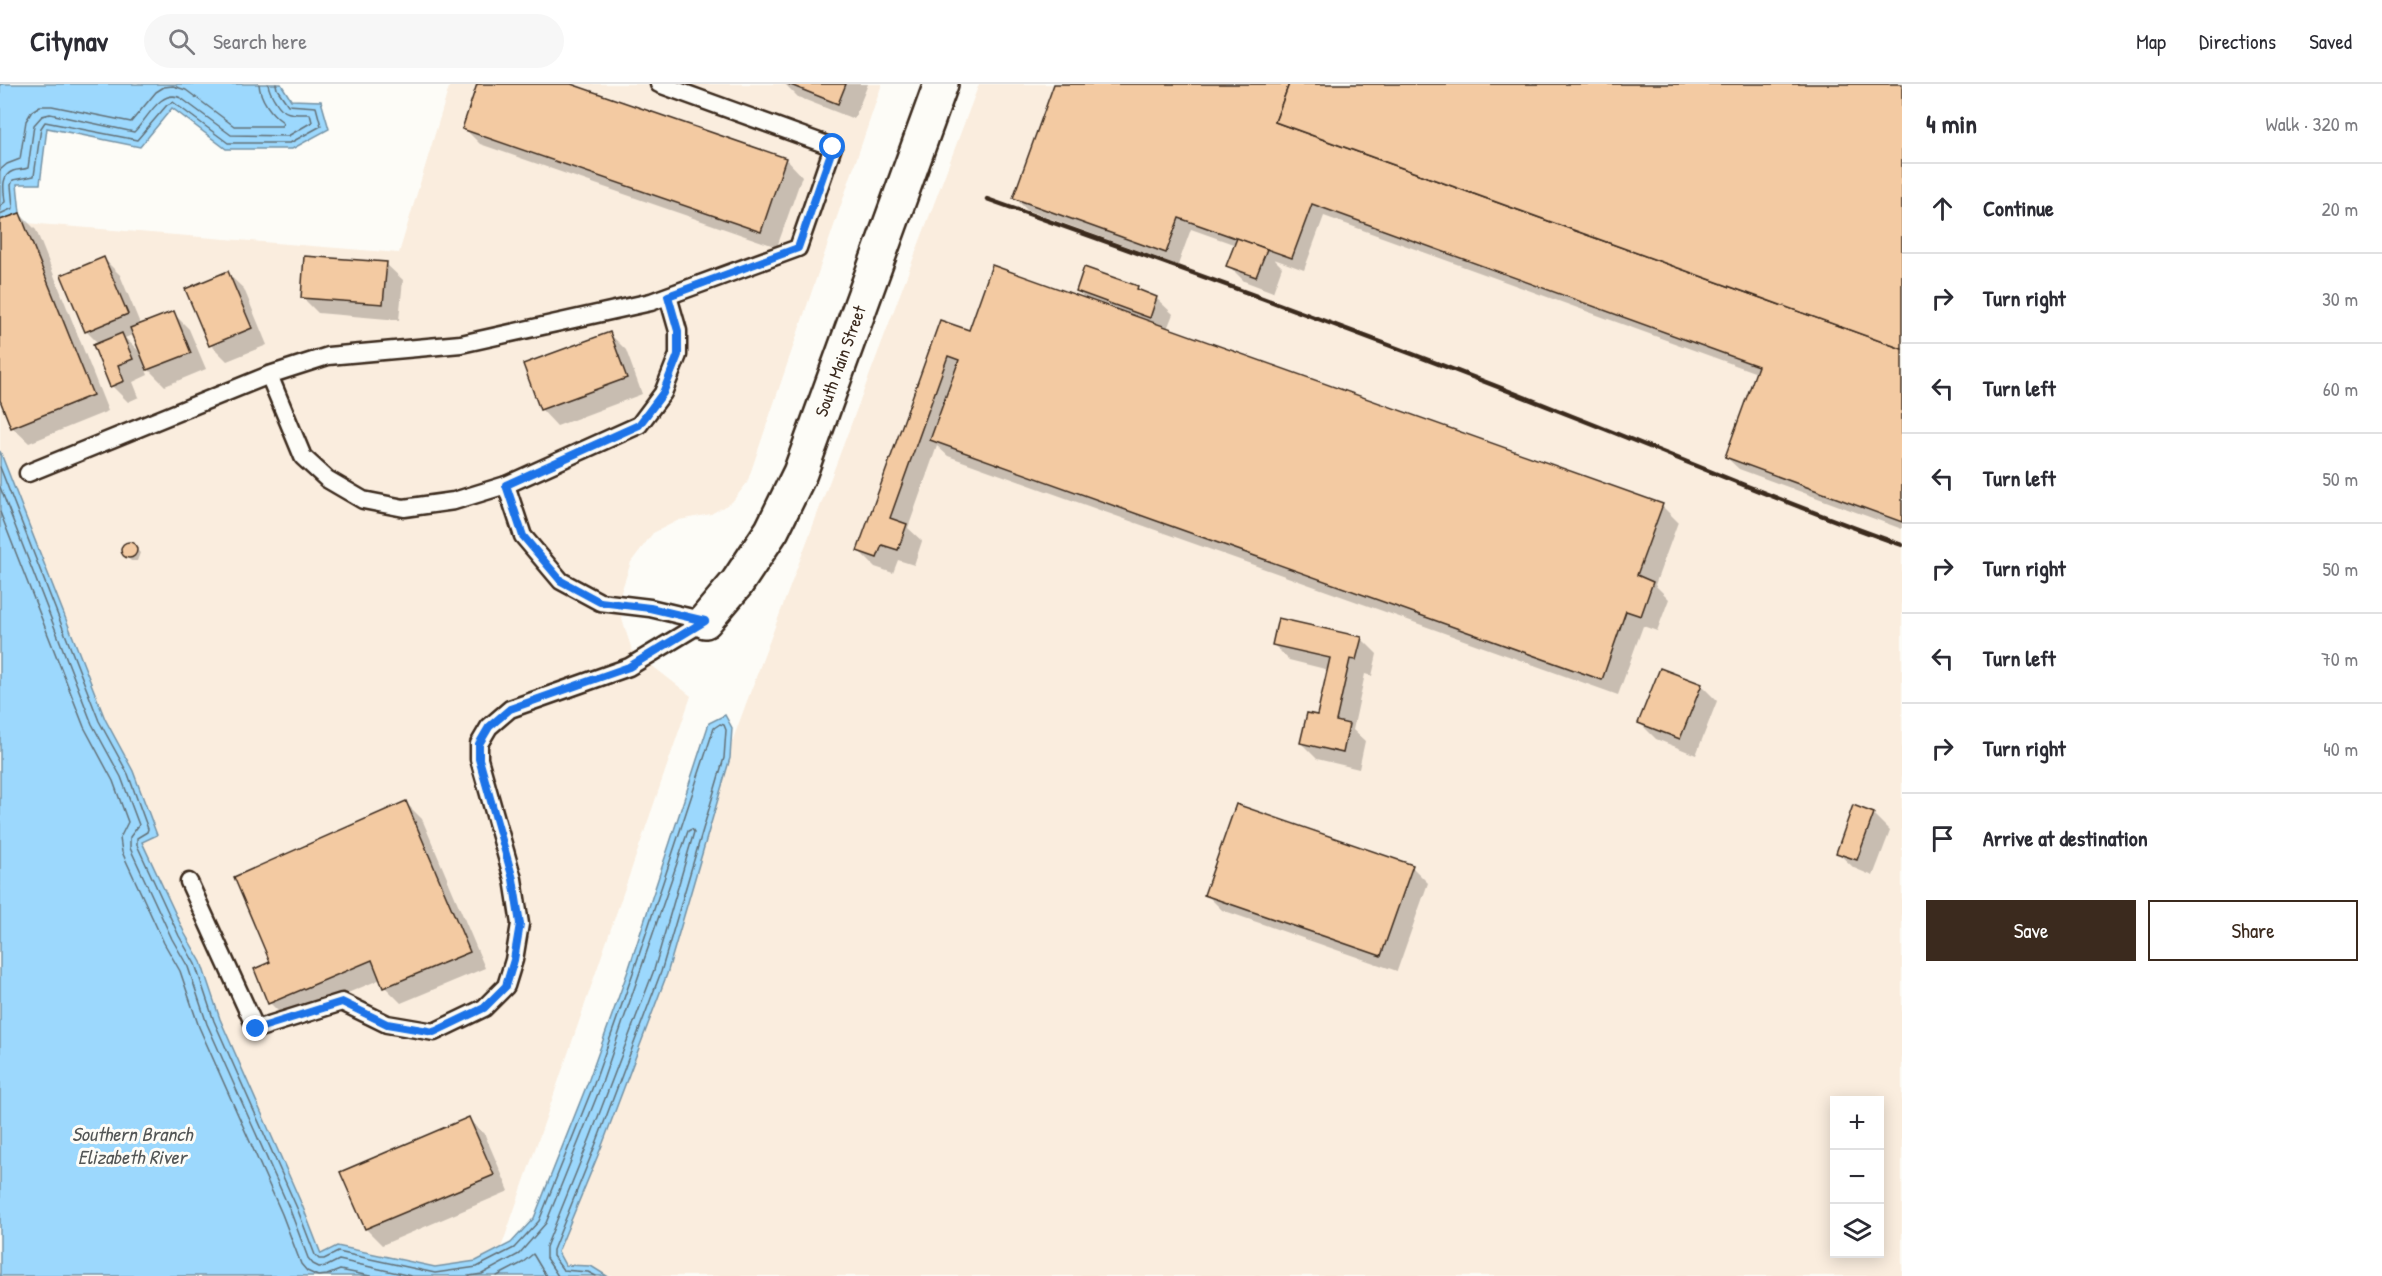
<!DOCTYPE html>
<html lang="en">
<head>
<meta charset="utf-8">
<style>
	body { margin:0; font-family:"Patrick Hand",sans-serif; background:#f7f7f7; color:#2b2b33 }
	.controls { position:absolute; right:18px; bottom:18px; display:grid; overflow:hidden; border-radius:0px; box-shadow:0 3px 15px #0003 }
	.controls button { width:54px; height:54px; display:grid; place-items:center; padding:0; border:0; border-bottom:2px solid #e1e1e2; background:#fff; color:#2b2b33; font:30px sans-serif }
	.stop { position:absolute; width:18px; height:18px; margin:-14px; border:4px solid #1a73e8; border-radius:50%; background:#fff }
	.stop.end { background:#1a73e8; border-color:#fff; box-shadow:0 2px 6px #0008 }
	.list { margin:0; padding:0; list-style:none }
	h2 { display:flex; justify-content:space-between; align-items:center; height:78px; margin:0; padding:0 24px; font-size:26px }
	h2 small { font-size:20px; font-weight:400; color:#7c7c81 }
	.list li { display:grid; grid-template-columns:39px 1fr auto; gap:18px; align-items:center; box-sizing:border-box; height:90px; padding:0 24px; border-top:2px solid #e1e1e2 }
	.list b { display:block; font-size:22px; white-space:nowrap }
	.list em { font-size:20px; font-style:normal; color:#7c7c81 }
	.actions { display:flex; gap:12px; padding:18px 24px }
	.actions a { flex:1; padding:14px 0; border:2px solid #3b2a1e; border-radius:0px; text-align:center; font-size:21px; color:#3b2a1e }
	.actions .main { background:#3b2a1e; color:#fff }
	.icon { flex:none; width:33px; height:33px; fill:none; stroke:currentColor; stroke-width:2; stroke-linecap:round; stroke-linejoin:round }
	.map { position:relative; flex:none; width:1902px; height:1192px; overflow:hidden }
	header { display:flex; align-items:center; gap:36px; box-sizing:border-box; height:84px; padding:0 30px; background:#fff; border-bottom:2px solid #e1e1e2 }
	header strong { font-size:28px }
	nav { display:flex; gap:33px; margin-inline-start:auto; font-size:21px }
	.search { width:420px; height:54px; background:#f7f7f7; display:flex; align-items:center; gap:15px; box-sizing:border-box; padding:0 21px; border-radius:33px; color:#7c7c81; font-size:22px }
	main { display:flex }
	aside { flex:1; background:#fff }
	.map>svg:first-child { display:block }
	.built { fill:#faedde; fill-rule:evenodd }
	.water { fill:#9cd8fd; stroke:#7592a4; stroke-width:1.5 }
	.shadow { fill:#0003; fill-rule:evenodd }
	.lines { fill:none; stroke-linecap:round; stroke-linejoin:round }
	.shore { stroke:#627077; stroke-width:1.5 }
	.building { fill:#f3caa2; stroke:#3b2a1e; stroke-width:1.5 }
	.service-casing { stroke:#3b2a1e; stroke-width:21 }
	.minor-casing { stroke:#3b2a1e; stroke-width:38 }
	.service { stroke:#fdfcf7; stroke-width:16 }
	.minor { stroke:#fdfcf7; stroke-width:33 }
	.rail { stroke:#3b2a1e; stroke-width:4.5 }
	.route { stroke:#1a73e8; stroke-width:8 }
	.labels { text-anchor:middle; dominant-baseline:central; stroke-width:6; stroke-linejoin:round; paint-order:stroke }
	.street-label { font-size:18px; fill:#3b2a1e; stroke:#fdfcf7 }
	.water-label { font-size:20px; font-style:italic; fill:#535656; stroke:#fdfcf7 }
</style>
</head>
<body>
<header>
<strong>Citynav</strong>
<div class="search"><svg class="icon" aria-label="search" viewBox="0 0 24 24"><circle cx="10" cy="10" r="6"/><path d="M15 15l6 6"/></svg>Search here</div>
<nav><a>Map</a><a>Directions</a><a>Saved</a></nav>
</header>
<main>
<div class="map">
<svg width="1902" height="1192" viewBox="0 0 1902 1192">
	<rect width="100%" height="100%" fill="#fdfcf7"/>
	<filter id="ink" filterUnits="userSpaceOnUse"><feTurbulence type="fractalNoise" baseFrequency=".0167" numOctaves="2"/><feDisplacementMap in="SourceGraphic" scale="12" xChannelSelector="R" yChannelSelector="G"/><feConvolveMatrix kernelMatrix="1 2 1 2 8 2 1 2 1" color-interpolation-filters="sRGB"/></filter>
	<g filter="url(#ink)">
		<path class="built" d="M 450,0 L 882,0 L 747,399 L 732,418 L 711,430 L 679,436 L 653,449 L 631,478 L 620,511 L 621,532 L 632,566 L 691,612 L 498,1173 L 538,1187 L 747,617 L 979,0 L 1902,0 L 1902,1192 L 0,1192 L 0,136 L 20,129 L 26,139 L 399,169 ZM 1834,1016 L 1880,1016 L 1880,1170 L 1834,1170 Z"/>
		<g class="water">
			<path d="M 0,0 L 281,0 L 291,16 L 321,17 L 329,45 L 292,65 L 226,65 L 172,24 L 140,63 L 47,44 L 40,100 L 17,100 L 20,129 L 0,136 Z"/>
			<path d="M 0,367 L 105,635 L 133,687 L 157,751 L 142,758 L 185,850 L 201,878 L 220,935 L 302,1121 L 321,1170 L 337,1162 L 435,1183 L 476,1177 L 511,1159 L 534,1134 L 588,998 L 629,884 L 709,639 L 725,631 L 732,644 L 730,674 L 667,890 L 603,1059 L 558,1168 L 565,1181 L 591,1182 L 607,1192 L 0,1192 Z"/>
		</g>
		<g class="shadow">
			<path d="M 479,0 L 566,0 L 786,75 L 802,92 L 777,163 L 480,60 L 464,44 Z"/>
			<path d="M 785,0 L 868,0 L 854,35 L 798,13 Z"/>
			<path d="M 1056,0 L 1902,0 L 1902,445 L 1739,385 L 1726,373 L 1757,289 L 1324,132 L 1304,186 L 1274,175 L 1282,183 L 1273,208 L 1244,197 L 1228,181 L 1236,161 L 1191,145 L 1178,181 L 1027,126 L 1015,114 Z"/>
			<path d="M 20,130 L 36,146 L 108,327 L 29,359 L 12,343 L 0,312 L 0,138 Z"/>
			<path d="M 104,175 L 120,191 L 141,242 L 173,229 L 189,245 L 206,285 L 165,302 L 144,281 L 148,291 L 133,298 L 139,313 L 128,318 L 112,302 L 99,260 L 86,247 ZM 134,250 L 143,271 L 125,254 Z"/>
			<path d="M 386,180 L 403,196 L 399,236 L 318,229 L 302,213 Z"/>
			<path d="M 1085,185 L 1138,204 L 1143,209 L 1156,214 L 1173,230 L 1167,245 L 1662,422 L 1678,438 L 1655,501 L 1669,515 L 1657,547 L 1643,542 L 1618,611 L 948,372 L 937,362 L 908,444 L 922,457 L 914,481 L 898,476 L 893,489 L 875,483 L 859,467 L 941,238 L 970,248 L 1087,217 L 1078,207 Z"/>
			<path d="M 227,189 L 244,205 L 267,261 L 227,277 L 211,261 Z"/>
			<path d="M 610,250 L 626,266 L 642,310 L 557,342 L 541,325 Z"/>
			<path d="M 127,460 L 132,461 L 140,469 L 137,477 L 131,477 L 124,470 L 123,464 Z"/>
			<path d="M 1361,554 L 1377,570 L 1372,592 L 1365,590 L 1353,646 L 1365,657 L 1359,685 L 1317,675 L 1301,659 L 1318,633 L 1329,586 L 1289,576 L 1273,560 Z"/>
			<path d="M 1701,601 L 1717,617 L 1696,671 L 1656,655 L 1640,639 Z"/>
			<path d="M 406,719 L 422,735 L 485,884 L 401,919 L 385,903 L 381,895 L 286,935 L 270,919 L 272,879 Z"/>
			<path d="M 1854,723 L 1874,731 L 1890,747 L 1873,792 L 1854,784 L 1837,768 Z"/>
			<path d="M 1412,783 L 1428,799 L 1397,887 L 1222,826 L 1206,810 Z"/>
			<path d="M 469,1035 L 485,1051 L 509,1107 L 382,1161 L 366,1145 L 342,1089 Z"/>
		</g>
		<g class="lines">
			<g class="shore">
				<path d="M 0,86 L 7,80 L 20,75 L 26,37 L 32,27 L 40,22 L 52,22 L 131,38 L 156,8 L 164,3 L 173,2 L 186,6 L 234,42 L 282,42 L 283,38 C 271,30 260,15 259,0"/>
				<path d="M 0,122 L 5,118 C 4,107 0,92 13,87 C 18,85 23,86 28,84 L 34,41 L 42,32 L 50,30 L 134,48 C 147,36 160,4 181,14 L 231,51 L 288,52 L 312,38 L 310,30 C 295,30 284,32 276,18 C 272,12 269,7 268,0"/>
				<path d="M 0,130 L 13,124 L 11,101 L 13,96 L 34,92 L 41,44 L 45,38 L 137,56 L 167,21 L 173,18 L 228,59 L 290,59 L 321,42 L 316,23 L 288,21 L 277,5 L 276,0"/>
				<path d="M 0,383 L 99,637 L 128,690 L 148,745 L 147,748 L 137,754 L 137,761 L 179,852 L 195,880 L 214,937 L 297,1124 L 315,1171 L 319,1175 L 324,1175 L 338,1168 L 435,1189 L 477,1183 L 514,1164 L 539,1137 L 594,1000 L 634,886 L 714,644 L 720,640 L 724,641 L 726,646 L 724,674 L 661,888 L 597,1057 L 553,1166 L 553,1172 L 563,1186 L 588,1188 L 596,1192"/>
				<path d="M 0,403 L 92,640 L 121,693 L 139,741 L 130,753 L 130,764 L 172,855 L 188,883 L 207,940 L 290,1126 L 308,1174 L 313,1180 L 319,1183 L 327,1182 L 339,1176 L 411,1192"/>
				<path d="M 0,428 L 84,643 L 113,697 L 128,738 L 120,754 L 122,768 L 164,859 L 180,887 L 199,943 L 282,1130 L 301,1180 L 307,1187 L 318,1192 L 327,1191 L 340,1186 L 370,1192"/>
				<path d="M 469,1192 L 482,1190 L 519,1170 L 546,1139 L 601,1002 L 688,747 L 692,745 L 694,748 L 654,886 L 590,1054 L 546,1163 L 546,1174 L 558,1192"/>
				<path d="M 497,1192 L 522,1179 L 533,1170 L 546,1192"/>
			</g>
		</g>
		<g class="building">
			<path d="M 477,0 L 571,0 L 786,74 L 761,148 L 462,45 Z"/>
			<path d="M 788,0 L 846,0 L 838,20 Z"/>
			<path d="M 1054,0 L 1289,0 L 1275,38 L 1902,265 L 1902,438 L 1725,373 L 1758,282 L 1312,120 L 1292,174 L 1179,134 L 1166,169 L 1013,114 Z"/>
			<path d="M 1289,0 L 1902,0 L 1902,265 L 1275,38 Z"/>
			<path d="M 20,129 L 93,311 L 11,344 L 0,316 L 0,136 Z"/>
			<path d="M 1237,154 L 1267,165 L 1256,193 L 1226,182 Z"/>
			<path d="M 304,172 L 387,178 L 383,220 L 301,214 Z"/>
			<path d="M 104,173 L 128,230 L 85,248 L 61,191 Z"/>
			<path d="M 992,181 L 1663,420 L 1637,491 L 1653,498 L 1641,532 L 1626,527 L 1602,596 L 930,356 L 959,276 L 948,272 L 890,434 L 907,440 L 898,466 L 882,461 L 877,474 L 857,467 L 940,236 L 969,246 Z"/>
			<path d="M 1084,183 L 1138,202 L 1137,205 L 1157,213 L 1150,234 L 1076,207 Z"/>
			<path d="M 228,187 L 252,244 L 209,262 L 185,205 Z"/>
			<path d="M 174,227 L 191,269 L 147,286 L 130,244 Z"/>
			<path d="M 610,248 L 627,294 L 540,326 L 523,280 Z"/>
			<path d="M 122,249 L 133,275 L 118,281 L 124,297 L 110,303 L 93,261 Z"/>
			<circle cx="129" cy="466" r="8"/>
			<path d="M 1278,534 L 1362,553 L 1356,576 L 1350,575 L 1336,637 L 1349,640 L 1343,669 L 1300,659 L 1307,629 L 1317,631 L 1330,574 L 1272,561 Z"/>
			<path d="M 1660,584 L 1702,600 L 1680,655 L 1638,639 Z"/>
			<path d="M 406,717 L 470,868 L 383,904 L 372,876 L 268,920 L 254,885 L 270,878 L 234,793 Z"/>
			<path d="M 1236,720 L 1413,781 L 1381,872 L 1204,811 Z"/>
			<path d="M 1853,721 L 1874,729 L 1857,776 L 1836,769 Z"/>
			<path d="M 469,1033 L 494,1091 L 365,1145 L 340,1088 Z"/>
		</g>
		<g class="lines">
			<defs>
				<g id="service">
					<path d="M 659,0 L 833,63 L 798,164 L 651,218 L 461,260 L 328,272 L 269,291 L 303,373 L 327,395 L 363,416 L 404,424 L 454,417 L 506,401 L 639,341 L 663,309 L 678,271 L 678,247 L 668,212"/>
					<path d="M 28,389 L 269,291"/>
					<path d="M 506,401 L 523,452 L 561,497 L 600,518 L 650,524 L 705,537"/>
					<path d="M 189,798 L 256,945 L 342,918 L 387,940 L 434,948 L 484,924 L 506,902 L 514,876 L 520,840 L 513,795 L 479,675 L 479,660 L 489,643 L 510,625 L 629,583 L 705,537"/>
				</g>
				<path id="minor" d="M 705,537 L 737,499 L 772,446 L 800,389 L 941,0"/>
			</defs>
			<use href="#service" class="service-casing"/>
			<use href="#minor" class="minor-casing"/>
			<use href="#service" class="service"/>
			<use href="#minor" class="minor"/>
			<path class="rail" d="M 987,115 C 1183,185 1379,255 1572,332 C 1682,375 1790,422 1902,461"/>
		</g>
	</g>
	<g class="lines" filter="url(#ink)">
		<path class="route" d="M 256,945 L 342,918 L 387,940 L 434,948 L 484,924 L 506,902 L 514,876 L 520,840 L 513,795 L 479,675 L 479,660 L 489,643 L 510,625 L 629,583 L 705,537 L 650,524 L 600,518 L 561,497 L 523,452 L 506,401 L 639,341 L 663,309 L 678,271 L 678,247 L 668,212 L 798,164 L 833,63"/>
	</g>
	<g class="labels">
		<g class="street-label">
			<text transform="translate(840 277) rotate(-70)">South Main Street</text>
		</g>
		<g class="water-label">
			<text x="132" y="1049">Southern Branch<tspan x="132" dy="23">Elizabeth River</tspan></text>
		</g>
	</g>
</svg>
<div class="controls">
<button>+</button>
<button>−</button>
<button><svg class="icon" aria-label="layers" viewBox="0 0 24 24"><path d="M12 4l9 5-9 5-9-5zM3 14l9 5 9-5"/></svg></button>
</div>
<div class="stop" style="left:833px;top:63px"></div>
<div class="stop end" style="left:256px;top:945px"></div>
</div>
<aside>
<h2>4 min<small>Walk · 320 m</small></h2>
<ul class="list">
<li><svg class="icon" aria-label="ahead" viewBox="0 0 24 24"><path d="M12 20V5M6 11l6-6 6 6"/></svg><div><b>Continue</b></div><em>20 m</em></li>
<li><svg class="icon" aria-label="right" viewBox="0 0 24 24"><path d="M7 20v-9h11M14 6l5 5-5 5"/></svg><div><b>Turn right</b></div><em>30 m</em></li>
<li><svg class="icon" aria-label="left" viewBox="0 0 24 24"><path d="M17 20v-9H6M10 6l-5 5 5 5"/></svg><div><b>Turn left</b></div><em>60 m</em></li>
<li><svg class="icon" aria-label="left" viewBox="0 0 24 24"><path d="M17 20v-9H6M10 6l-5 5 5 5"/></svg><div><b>Turn left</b></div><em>50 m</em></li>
<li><svg class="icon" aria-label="right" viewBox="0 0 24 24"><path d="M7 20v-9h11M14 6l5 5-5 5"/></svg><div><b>Turn right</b></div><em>50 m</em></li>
<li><svg class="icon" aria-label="left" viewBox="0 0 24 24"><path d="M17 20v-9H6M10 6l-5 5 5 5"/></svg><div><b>Turn left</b></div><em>70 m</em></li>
<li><svg class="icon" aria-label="right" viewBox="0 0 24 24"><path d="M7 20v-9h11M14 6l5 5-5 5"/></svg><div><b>Turn right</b></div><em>40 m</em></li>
<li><svg class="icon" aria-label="arrive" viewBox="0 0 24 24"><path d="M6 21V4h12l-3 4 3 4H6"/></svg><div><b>Arrive at destination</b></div></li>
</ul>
<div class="actions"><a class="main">Save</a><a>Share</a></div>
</aside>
</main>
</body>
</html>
